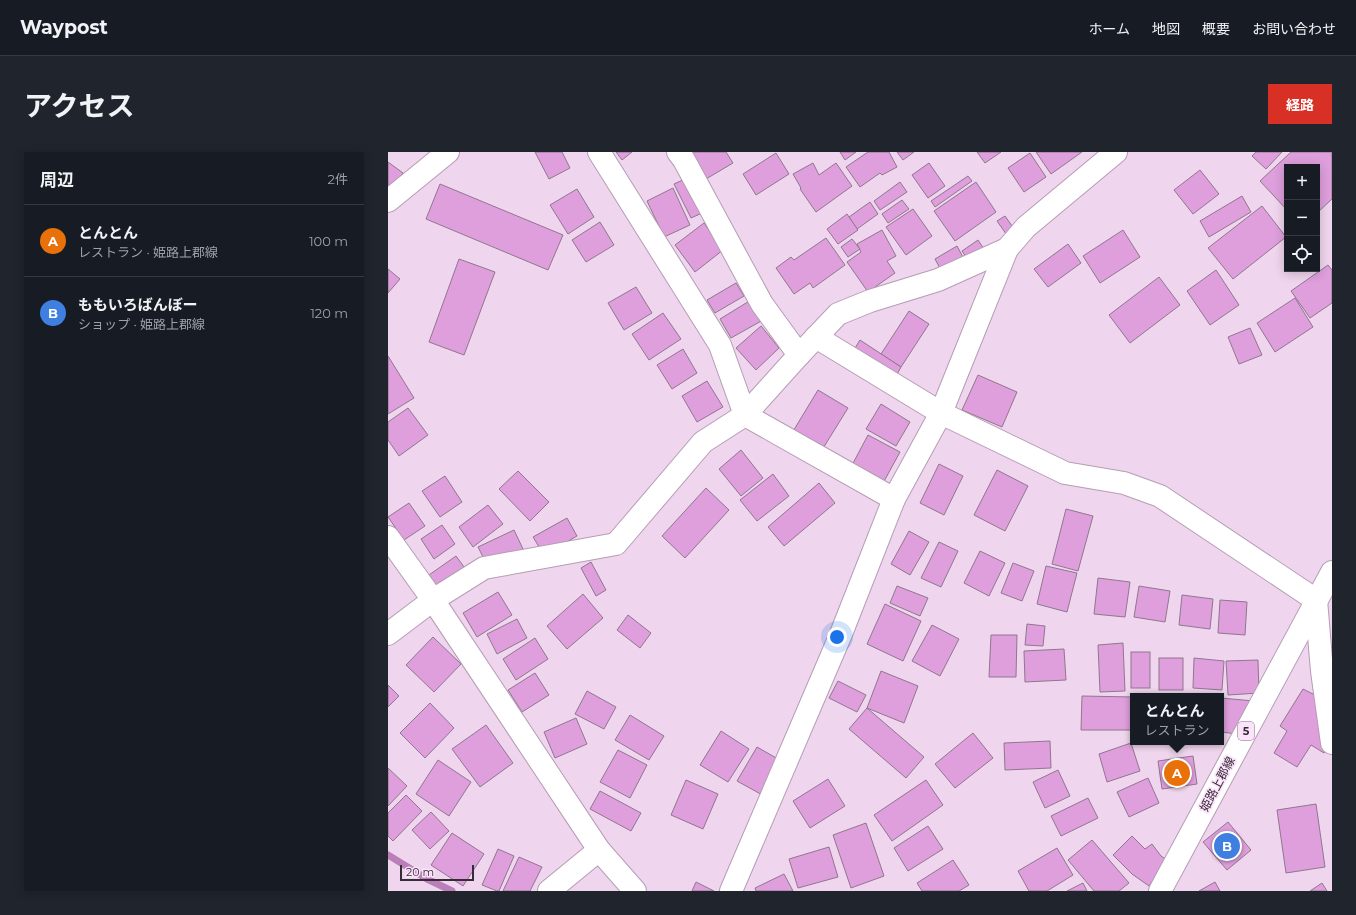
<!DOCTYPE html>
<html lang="ja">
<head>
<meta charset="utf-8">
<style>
	body { margin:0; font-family:Montserrat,"Noto Sans JP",sans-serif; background:#20242c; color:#f1f3f6 }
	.controls { position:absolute; right:12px; top:12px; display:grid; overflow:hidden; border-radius:0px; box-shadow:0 2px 10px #0003 }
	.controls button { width:36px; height:36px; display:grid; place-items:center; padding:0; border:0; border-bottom:1px solid #363941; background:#171b24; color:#f1f3f6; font:20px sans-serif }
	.scale { position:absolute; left:12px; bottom:10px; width:74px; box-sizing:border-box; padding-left:4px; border:2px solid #352c35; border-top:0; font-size:11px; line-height:14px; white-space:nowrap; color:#352c35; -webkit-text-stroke:3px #fce2fb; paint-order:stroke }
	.you { position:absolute; left:449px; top:485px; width:14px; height:14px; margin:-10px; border:3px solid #fff; border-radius:50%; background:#1a73e8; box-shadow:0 0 0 6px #1a73e833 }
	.badge { display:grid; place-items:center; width:26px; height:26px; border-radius:50%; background:#d93025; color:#fff; font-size:13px; font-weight:700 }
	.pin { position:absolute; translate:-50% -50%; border:2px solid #fff; box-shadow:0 1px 4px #0006 }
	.popup { position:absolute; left:742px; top:541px; width:94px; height:52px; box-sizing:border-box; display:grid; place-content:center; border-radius:0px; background:#171b24; filter:drop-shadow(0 1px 3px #0005); font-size:13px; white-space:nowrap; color:#9ea1a6 }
	.popup b { font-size:15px; color:#f1f3f6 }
	.popup::after { content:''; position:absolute; left:50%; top:100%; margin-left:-8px; border:8px solid transparent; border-top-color:#171b24 }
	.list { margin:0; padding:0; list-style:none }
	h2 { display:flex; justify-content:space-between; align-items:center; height:52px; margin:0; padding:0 16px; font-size:17px }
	h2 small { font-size:13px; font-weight:400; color:#9ea1a6 }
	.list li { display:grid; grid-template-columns:26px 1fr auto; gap:12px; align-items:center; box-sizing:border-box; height:72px; padding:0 16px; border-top:1px solid #363941 }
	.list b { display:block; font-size:15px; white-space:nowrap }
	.list p { margin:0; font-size:13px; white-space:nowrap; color:#9ea1a6 }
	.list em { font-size:13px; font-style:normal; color:#9ea1a6 }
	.icon { flex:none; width:22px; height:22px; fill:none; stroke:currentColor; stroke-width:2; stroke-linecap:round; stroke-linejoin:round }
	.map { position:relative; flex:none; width:944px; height:739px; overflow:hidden; border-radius:0px }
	header { display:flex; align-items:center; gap:24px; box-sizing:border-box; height:56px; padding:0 20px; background:#171b24; border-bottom:1px solid #363941 }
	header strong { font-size:19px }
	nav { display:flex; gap:22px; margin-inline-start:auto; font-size:14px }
	.intro { display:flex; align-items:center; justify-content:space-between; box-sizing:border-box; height:96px; padding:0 24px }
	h1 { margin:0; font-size:28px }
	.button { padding:10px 18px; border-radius:0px; background:#d93025; color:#fff; font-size:14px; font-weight:700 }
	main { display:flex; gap:24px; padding:0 24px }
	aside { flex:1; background:#171b24; border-radius:0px; box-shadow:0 2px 10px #0003 }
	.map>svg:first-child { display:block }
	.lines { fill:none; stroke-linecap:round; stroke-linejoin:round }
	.stream { stroke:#ba7eb9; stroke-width:7 }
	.building { fill:#de9fdc; stroke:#8f778d }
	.minor-casing { stroke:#b59db4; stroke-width:24 }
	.major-casing { stroke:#b59db4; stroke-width:24 }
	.minor { stroke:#fff; stroke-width:22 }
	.major { stroke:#fff; stroke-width:22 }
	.labels { text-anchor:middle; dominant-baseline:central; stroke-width:3.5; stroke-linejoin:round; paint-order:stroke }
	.shield { fill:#fce2fb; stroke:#716370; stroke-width:1 }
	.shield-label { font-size:11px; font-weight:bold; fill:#352c35 }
	.street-label { font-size:12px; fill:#352c35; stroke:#fce2fb }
</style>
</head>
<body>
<header>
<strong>Waypost</strong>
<nav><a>ホーム</a><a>地図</a><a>概要</a><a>お問い合わせ</a></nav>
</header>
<div class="intro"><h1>アクセス</h1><a class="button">経路</a></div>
<main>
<aside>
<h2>周辺<small>2件</small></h2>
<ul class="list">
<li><span class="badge" style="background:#e8710a">A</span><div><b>とんとん</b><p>レストラン · 姫路上郡線</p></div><em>100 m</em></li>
<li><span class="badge" style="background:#3f7fe0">B</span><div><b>ももいろばんぼー</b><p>ショップ · 姫路上郡線</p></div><em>120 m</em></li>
</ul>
</aside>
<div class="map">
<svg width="944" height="739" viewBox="0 0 944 739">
	<rect width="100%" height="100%" fill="#efd5ed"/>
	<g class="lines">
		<path class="stream" d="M 0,703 L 39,727 L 64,739"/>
	</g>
	<g class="building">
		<path d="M 147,0 L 174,0 L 182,16 L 161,27 Z"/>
		<path d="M 228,0 L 244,0 L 234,8 Z"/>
		<path d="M 303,0 L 338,0 L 345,11 L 318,27 Z"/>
		<path d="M 452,0 L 468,0 L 457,8 Z"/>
		<path d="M 480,0 L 501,0 L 509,15 L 494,23 L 492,21 L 472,35 L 458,15 Z"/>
		<path d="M 509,0 L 526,0 L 515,8 Z"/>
		<path d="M 589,0 L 613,0 L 597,11 Z"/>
		<path d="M 648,0 L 694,0 L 663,22 Z"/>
		<path d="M 868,0 L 894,0 L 878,17 L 864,4 Z"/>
		<path d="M 903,0 L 944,0 L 944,47 L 929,61 L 929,15 L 899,15 L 899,58 L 872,29 Z"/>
		<path d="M 388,1 L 401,22 L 368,43 L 355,22 Z"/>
		<path d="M 642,1 L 658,25 L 636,40 L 620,16 Z"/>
		<path d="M 0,10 L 15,21 L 0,42 Z"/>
		<path d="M 425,11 L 431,23 L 448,11 L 464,34 L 428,60 L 412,37 L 413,36 L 405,22 Z"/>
		<path d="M 541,11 L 557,34 L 540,46 L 524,23 Z"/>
		<path d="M 812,18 L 831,42 L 805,62 L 786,38 Z"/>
		<path d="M 580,24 L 584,29 L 547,55 L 543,49 Z"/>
		<path d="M 297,27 L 314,61 L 303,66 L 286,32 Z"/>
		<path d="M 512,30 L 519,40 L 492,58 L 486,49 Z"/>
		<path d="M 588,30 L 608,60 L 567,89 L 546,59 Z"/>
		<path d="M 52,32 L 175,83 L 160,118 L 38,67 Z"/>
		<path d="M 285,36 L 302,73 L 276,85 L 259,49 Z"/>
		<path d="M 189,37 L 206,65 L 180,82 L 162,53 Z"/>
		<path d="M 854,44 L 863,60 L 821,85 L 812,69 Z"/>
		<path d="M 514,48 L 521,57 L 500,71 L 494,62 Z"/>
		<path d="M 482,50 L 490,62 L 469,77 L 461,65 Z"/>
		<path d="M 874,54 L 898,85 L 845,127 L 820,96 Z"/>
		<path d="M 525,57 L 544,84 L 518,103 L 498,75 Z"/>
		<path d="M 459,62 L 470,78 L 450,92 L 439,77 Z"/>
		<path d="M 617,64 L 629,81 L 621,86 L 609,69 Z"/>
		<path d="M 212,70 L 226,93 L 198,110 L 184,88 Z"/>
		<path d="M 316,71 L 335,98 L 307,120 L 287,93 Z"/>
		<path d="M 494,78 L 508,104 L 499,109 L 507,121 L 480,140 L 459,110 L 473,100 L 469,92 Z"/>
		<path d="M 735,78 L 752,105 L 712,131 L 695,104 Z"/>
		<path d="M 438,86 L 457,113 L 425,136 L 422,131 L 406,142 L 388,116 L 403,105 L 406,108 Z"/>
		<path d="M 464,87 L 472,97 L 460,105 L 453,95 Z"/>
		<path d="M 590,88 L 598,100 L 582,111 L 574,99 Z"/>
		<path d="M 680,92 L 693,111 L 660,135 L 646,117 Z"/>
		<path d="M 569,94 L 577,109 L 555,122 L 547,107 Z"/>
		<path d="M 71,107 L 107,120 L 76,203 L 41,190 Z"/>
		<path d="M 940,113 L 944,118 L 944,151 L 922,166 L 903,139 Z"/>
		<path d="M 0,117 L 12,127 L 0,141 Z"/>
		<path d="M 828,118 L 851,153 L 822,173 L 799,139 Z"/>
		<path d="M 771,125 L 792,153 L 742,191 L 721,163 Z"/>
		<path d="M 348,131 L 356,144 L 327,161 L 319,148 Z"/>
		<path d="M 248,135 L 264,161 L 236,178 L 220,151 Z"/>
		<path d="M 907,146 L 925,175 L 887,200 L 869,171 Z"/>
		<path d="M 363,148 L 375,168 L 343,186 L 332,167 Z"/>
		<path d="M 521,159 L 541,172 L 513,215 L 493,202 Z"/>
		<path d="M 275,161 L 293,187 L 261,208 L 244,182 Z"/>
		<path d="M 373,174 L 391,196 L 368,218 L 348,196 Z"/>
		<path d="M 862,176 L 874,203 L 851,212 L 840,185 Z"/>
		<path d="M 472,188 L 513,215 L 506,228 L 464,201 Z"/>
		<path d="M 295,197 L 309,221 L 284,237 L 269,213 Z"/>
		<path d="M 0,204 L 26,246 L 0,262 Z"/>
		<path d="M 590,223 L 629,240 L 614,275 L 574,258 Z"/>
		<path d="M 319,229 L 335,255 L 309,270 L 294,244 Z"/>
		<path d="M 430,238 L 460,256 L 434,298 L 404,281 Z"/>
		<path d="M 493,252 L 522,270 L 508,294 L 478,277 Z"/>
		<path d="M 20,256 L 40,283 L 11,304 L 0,288 L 0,270 Z"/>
		<path d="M 480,283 L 512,300 L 494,333 L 463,315 Z"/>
		<path d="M 353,298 L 375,326 L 353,344 L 331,317 Z"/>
		<path d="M 551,312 L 575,324 L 556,363 L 532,351 Z"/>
		<path d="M 609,318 L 640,334 L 617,379 L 586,363 Z"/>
		<path d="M 130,319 L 161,350 L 142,369 L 111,337 Z"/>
		<path d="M 385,322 L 401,344 L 369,369 L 352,348 Z"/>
		<path d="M 57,324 L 74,350 L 52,365 L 34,339 Z"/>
		<path d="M 431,331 L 447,351 L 396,394 L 380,375 Z"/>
		<path d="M 318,336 L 341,358 L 297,406 L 274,384 Z"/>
		<path d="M 21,351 L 37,374 L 16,388 L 0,365 Z"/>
		<path d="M 100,353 L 115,372 L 85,395 L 71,375 Z"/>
		<path d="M 678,357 L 705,364 L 690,419 L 664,412 Z"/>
		<path d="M 179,366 L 189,384 L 156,403 L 145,385 Z"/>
		<path d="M 54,373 L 67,392 L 46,407 L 33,387 Z"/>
		<path d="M 126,378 L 135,397 L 99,413 L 90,395 Z"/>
		<path d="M 521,379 L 541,390 L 522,423 L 503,412 Z"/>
		<path d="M 551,390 L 570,399 L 553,435 L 533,426 Z"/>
		<path d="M 592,399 L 617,411 L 601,444 L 576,431 Z"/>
		<path d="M 68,404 L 79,419 L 52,438 L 41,423 Z"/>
		<path d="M 203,410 L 218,438 L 208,444 L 193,416 Z"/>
		<path d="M 625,411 L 646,419 L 634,449 L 613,441 Z"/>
		<path d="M 658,414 L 689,421 L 679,460 L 649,452 Z"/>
		<path d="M 710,426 L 742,430 L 737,465 L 706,462 Z"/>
		<path d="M 509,434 L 540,446 L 532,464 L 502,451 Z"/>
		<path d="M 751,434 L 782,439 L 777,470 L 746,465 Z"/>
		<path d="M 110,440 L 124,463 L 89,485 L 75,461 Z"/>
		<path d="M 195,442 L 215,466 L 179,497 L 159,474 Z"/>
		<path d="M 794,443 L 825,447 L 822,477 L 791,473 Z"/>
		<path d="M 832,448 L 859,450 L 857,483 L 830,481 Z"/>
		<path d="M 497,452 L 533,469 L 515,509 L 479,492 Z"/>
		<path d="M 240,463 L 263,481 L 252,496 L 229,478 Z"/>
		<path d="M 129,467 L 139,486 L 109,502 L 99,482 Z"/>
		<path d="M 639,472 L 657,474 L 655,494 L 637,493 Z"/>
		<path d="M 544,473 L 571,487 L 552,524 L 524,509 Z"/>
		<path d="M 603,483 L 629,483 L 628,525 L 601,525 Z"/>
		<path d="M 45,485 L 73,512 L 46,540 L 18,513 Z"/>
		<path d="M 147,486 L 160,507 L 128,528 L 115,507 Z"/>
		<path d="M 735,491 L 737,539 L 712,540 L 710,493 Z"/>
		<path d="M 676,497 L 678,528 L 637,530 L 636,499 Z"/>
		<rect x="743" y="500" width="19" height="36"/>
		<rect x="771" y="506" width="24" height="32"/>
		<path d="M 806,506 L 836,509 L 834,538 L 805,536 Z"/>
		<path d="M 870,508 L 871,541 L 840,543 L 838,509 Z"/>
		<path d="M 493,519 L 530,534 L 516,571 L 479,556 Z"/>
		<path d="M 147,521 L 161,543 L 134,560 L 120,538 Z"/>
		<path d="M 450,529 L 478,543 L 469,560 L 441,546 Z"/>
		<path d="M 0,533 L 11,544 L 0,555 Z"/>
		<path d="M 915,537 L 933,546 L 940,593 L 936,601 L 923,593 L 909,615 L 886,601 L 899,579 L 892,574 Z"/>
		<path d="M 199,539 L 228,555 L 216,577 L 187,562 Z"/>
		<path d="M 694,544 L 745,545 L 745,578 L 693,578 Z"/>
		<path d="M 833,546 L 866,549 L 849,582 L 833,580 Z"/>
		<path d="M 42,551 L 66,576 L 37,606 L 12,581 Z"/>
		<path d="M 479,556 L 536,605 L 518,626 L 461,577 Z"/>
		<path d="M 242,563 L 276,584 L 261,608 L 227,588 Z"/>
		<path d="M 188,566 L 199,592 L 167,606 L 156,580 Z"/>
		<path d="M 98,573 L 125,611 L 92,635 L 64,597 Z"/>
		<path d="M 333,579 L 361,597 L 340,630 L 312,613 Z"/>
		<path d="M 585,581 L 605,606 L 567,636 L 547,612 Z"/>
		<path d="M 662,589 L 663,616 L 617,618 L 616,591 Z"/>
		<path d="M 743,591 L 752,619 L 719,630 L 711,602 Z"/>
		<path d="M 369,595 L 397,611 L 378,645 L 349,629 Z"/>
		<path d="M 230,598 L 259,613 L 242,646 L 212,630 Z"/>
		<path d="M 805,604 L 809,632 L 774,637 L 770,609 Z"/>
		<path d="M 50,608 L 83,630 L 61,664 L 28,642 Z"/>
		<path d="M 0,616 L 19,634 L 0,654 Z"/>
		<path d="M 670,618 L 682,644 L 657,656 L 645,630 Z"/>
		<path d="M 760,626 L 771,651 L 741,665 L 729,640 Z"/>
		<path d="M 440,627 L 457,654 L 422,676 L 405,649 Z"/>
		<path d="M 298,628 L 330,642 L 315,677 L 283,663 Z"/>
		<path d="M 538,628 L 555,653 L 504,689 L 486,663 Z"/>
		<path d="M 212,639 L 253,661 L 243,679 L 202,657 Z"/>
		<path d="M 18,643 L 34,659 L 5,689 L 0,684 L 0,661 Z"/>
		<path d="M 700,646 L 710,666 L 673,684 L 663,664 Z"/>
		<path d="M 928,652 L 937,715 L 898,721 L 889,658 Z"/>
		<path d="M 43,660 L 61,679 L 42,697 L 24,678 Z"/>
		<path d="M 840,670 L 863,698 L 839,718 L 815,690 Z"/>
		<path d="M 478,671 L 496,724 L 463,736 L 445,683 Z"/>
		<path d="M 540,674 L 555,697 L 520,719 L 506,696 Z"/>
		<path d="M 64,681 L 96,702 L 75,734 L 43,713 Z"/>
		<path d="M 744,684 L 757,697 L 764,692 L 773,704 L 779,708 L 761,734 L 744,722 L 725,703 Z"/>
		<path d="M 704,688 L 741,731 L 731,739 L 706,739 L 680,708 Z"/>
		<path d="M 441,695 L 450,725 L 410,736 L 401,707 Z"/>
		<path d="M 669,696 L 685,723 L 659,739 L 641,739 L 630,719 Z"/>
		<path d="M 110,697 L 126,704 L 111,739 L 109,739 L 94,733 Z"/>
		<path d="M 131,705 L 154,715 L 142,739 L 115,739 Z"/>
		<path d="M 565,708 L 581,733 L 571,739 L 534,739 L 529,731 Z"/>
		<path d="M 396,722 L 405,739 L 368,739 L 367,736 Z"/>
		<path d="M 308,730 L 326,739 L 304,739 Z"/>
		<path d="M 827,730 L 832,739 L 811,739 Z"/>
		<path d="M 695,731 L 699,739 L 679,739 Z"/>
		<path d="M 934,731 L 939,739 L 922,739 Z"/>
	</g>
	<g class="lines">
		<defs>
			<g id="minor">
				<path d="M 211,0 L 332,193 L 357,263 L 506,347"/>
				<path d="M 290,0 L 296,8 L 374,152 L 411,203"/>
				<path d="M 0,49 L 60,0"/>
				<path d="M 428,185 L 553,261 L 677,321 L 736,331 L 772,344 L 928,448 L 934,519 L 944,591"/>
				<path d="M 0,385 L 45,448 L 211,698 L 247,739"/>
				<path d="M 0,482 L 45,448 L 96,416 L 228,392 L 315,290 L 357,263 L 411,203 L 450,162 L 482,149 L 550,128 L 619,97"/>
				<path d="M 161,739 L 211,698"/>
				<path d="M 343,739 L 453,482 L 506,347 L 553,261 L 619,97 L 638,75 L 728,0"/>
			</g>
			<path id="major" d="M 772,739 L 944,420"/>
		</defs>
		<use href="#minor" class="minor-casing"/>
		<use href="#major" class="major-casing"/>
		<use href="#minor" class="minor"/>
		<use href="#major" class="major"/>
	</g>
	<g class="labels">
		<rect class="shield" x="850" y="570" width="16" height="18" rx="3"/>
		<g class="shield-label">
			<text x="858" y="579">5</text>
		</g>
		<g class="street-label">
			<text transform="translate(829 632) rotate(-62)">姫路上郡線</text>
		</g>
	</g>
</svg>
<div class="controls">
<button>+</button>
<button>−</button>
<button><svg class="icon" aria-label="locate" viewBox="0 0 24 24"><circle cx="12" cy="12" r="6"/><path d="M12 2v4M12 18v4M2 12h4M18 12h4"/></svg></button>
</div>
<div class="scale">20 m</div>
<div class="you"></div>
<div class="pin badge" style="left:789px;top:621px;background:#e8710a">A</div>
<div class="popup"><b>とんとん</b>レストラン</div>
<div class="pin badge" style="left:839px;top:694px;background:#3f7fe0">B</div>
</div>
</main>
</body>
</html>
